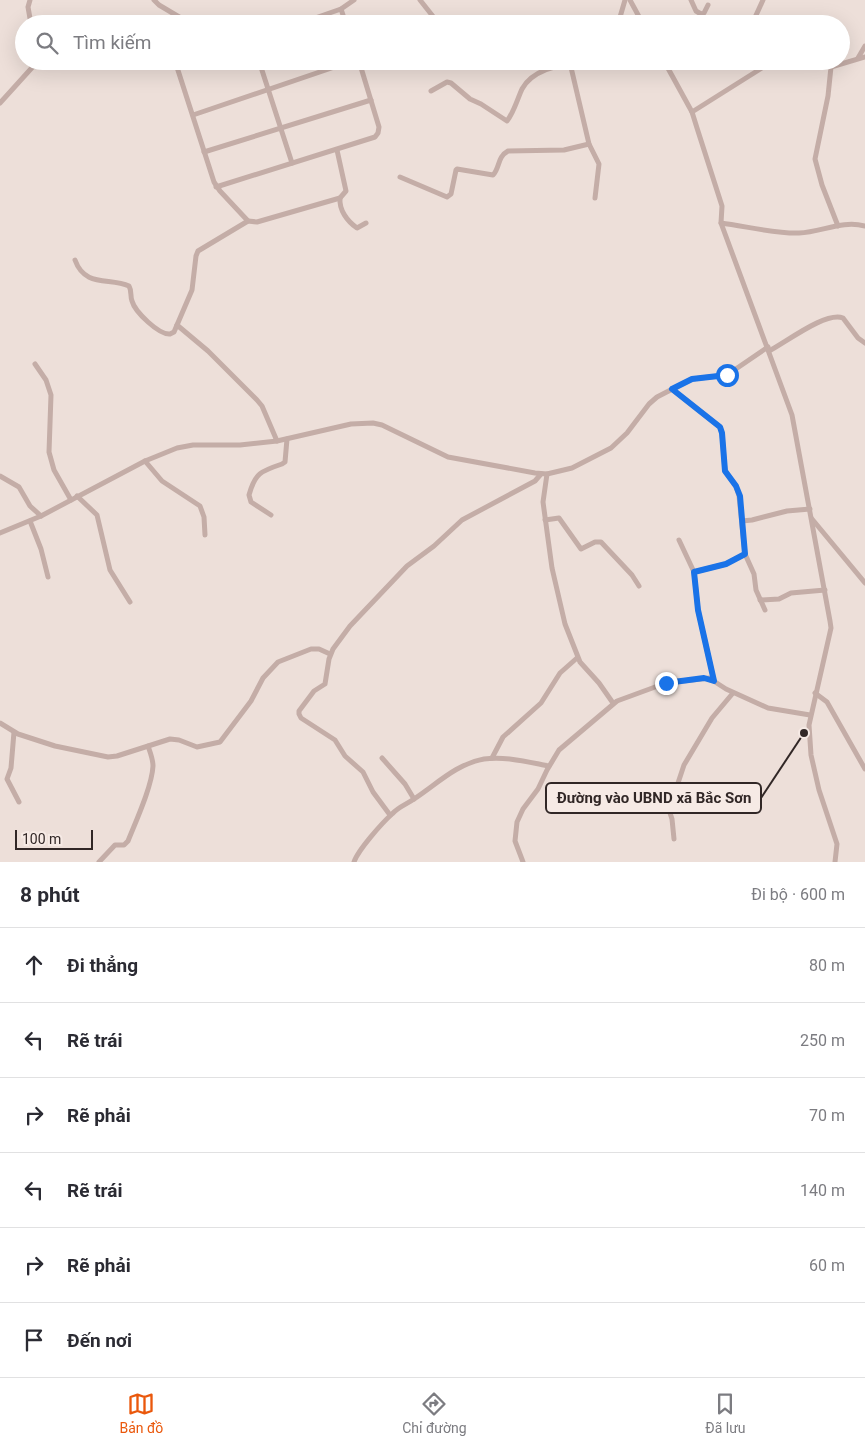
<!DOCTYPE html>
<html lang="vi">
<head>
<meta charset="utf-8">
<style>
	body { margin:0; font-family:Roboto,sans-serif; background:#f7f7f7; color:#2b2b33 }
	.scale { position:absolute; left:15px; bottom:12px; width:78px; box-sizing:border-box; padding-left:5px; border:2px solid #312726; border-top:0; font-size:14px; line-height:18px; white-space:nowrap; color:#312726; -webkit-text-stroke:4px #f6eae5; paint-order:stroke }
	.stop { position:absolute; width:15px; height:15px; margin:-11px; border:4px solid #1a73e8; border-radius:50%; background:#fff }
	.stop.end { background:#1a73e8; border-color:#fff; box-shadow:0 1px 5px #0008 }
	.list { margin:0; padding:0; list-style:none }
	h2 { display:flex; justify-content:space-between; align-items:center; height:65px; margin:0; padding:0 20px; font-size:21px }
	h2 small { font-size:16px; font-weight:400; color:#7c7c81 }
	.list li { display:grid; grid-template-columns:32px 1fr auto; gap:15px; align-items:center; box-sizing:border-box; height:75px; padding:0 20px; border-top:1px solid #e1e1e2 }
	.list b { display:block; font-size:19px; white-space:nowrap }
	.list em { font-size:16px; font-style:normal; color:#7c7c81 }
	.icon { flex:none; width:28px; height:28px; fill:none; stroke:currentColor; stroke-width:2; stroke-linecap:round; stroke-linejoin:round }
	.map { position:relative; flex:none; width:865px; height:862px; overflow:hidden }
	.search { position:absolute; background:#fff; box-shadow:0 5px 20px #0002; left:15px; right:15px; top:15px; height:55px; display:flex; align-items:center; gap:12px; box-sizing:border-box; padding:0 18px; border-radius:28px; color:#7c7c81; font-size:19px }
	.sheet { height:515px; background:#fff }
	nav { display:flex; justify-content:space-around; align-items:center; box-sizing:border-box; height:70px; border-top:1px solid #e1e1e2; background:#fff; font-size:14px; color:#7c7c81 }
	nav a { display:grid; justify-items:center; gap:2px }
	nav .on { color:#ea580c }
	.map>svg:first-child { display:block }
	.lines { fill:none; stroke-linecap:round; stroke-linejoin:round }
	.minor { stroke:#c4ada7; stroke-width:5 }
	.route { stroke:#1a73e8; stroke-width:6 }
	.leader { fill:none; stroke:#312726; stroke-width:2 }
	.callout-dot { fill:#312726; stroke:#f6eae5; stroke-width:2 }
	.callout { fill:#f6eae5; stroke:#312726; stroke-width:2 }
	.callout-label { font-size:15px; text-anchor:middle; font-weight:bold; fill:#312726 }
</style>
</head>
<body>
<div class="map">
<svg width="865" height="862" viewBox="0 0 865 862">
	<rect width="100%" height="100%" fill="#eddfd9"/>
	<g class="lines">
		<g class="minor">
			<path d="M 30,0 L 28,7 L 31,24"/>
			<path d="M 154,0 L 159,5 L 191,24"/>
			<path d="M 420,0 L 439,24"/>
			<path d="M 630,0 L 643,24"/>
			<path d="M 691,0 L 696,11 L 701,14 L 704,13 L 708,5"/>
			<path d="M 341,9 L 346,24"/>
			<path d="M 298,24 L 341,9 L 354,0"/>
			<path d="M 423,24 L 432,16"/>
			<path d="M 618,24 L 625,0"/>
			<path d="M 727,24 L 730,21"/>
			<path d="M 752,24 L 763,0"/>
			<path d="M 858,58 L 865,46"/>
			<path d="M 175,61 L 214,182 L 220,191 L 248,221"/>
			<path d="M 259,61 L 292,163"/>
			<path d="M 664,61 L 692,112 L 697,128 L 722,206 L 721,223 L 792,415 L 830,621 L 831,628 L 809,725 L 811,755 L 819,790 L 837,844 L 835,862"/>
			<path d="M 570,63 L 589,144 L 599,164 L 595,198"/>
			<path d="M 831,67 L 828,96 L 815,159 L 822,185 L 838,226"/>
			<path d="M 431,91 L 447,82 L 451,83 L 470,99 L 481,104 L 507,121 C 514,112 517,100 522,89 C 533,69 560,65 581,61"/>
			<path d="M 0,103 L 38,61"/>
			<path d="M 692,112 L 765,66 L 803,65 L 831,67 L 865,57"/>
			<path d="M 193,115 L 352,61"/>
			<path d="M 204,152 L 371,100"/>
			<path d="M 400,177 L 447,197 L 451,194 L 456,170 L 457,169 L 493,175 C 500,168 497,157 508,151 L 564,150 L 589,144"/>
			<path d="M 216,187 L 375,137 L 378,133 L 379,127 L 359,61"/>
			<path d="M 340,198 C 339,210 347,221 357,228 L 366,223"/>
			<path d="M 721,223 C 745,226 776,234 799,233 C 822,232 842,220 865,226"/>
			<path d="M 75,260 C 85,288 110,277 129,286 C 132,291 130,296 132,301 C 135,312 159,335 170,334 L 174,332 L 192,290 L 196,256 L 198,251 L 248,221 L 257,222 L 340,198 L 346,191 L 337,150"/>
			<path d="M 177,325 L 208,351 L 257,400 L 262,406 L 277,441"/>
			<path d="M 769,351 C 785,343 826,311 843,318 L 858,338 L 865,343"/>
			<path d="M 35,364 L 46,380 L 51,395 L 49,452 L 54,470 L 71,500"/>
			<path d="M 672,389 L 720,427 L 722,433 L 725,471 L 736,486 L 739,496 L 745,554 L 754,574 L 756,590 L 765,610"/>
			<path d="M 145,461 L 162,481 L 200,506 L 204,517 L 205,535"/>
			<path d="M 547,474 L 543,502 L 552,568 L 565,624 L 580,662 L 599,683 L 613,703"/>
			<path d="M 0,476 L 19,487 L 30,506 L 41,516"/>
			<path d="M 77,496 L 97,515 L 110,570 L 130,602"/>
			<path d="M 271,515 L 251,502 L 249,495 C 255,473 261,471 282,464 L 285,462 L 287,439"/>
			<path d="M 812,519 L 865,583"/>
			<path d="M 545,520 L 559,518 L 581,549 L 595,542 L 601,542 L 632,575 L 639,586"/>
			<path d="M 30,521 L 41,549 L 48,577"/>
			<path d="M 742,521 L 752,520 L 787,511 L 810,509"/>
			<path d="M 0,533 L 41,516 L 145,461 L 177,448 L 193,445 L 240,445 L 277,441 L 351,424 L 373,423 L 382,425 L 448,457 L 535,473 L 547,474 L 572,468 L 611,448 L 627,433 L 649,404 L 657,397 L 692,379 L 727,375 L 768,347"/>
			<path d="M 679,540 L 694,572 L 698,610 L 714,681"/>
			<path d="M 694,572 L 726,564 L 745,554"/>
			<path d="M 760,600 L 779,599 L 791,593 L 825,590"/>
			<path d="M 815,693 L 827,702 L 865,769"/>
			<path d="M 0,723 L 18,734 L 55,746 L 108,757 L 117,756 L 170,739 L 179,740 L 197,747 L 220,742 L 251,701 L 263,678 L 278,662 L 311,649 L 319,649 L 330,654"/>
			<path d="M 14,732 L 11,768 L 7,779 L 19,802"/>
			<path d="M 382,758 L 405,784 L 414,799"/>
			<path d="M 492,758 L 503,737 L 541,703 L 560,673 L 577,658"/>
			<path d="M 390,815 L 373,792 L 363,772 L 345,756 L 335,740 L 301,718 L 299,714 L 299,711 L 314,691 L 325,684 L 329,659 L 333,649 L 350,626 L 407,566 L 434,546 L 462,520 L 535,481 L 541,474"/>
			<path d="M 674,839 L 672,819 L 669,810 L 684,765 L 712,718 L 733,693"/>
			<path d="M 99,862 L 115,845 L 124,845 L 128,841 C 136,821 152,786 153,766 C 153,759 150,752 148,746"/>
			<path d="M 354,862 C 358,850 382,823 392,814 C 398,807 407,804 414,799 C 437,784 456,764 484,759 C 505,756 528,762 549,766"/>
			<path d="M 523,862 L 515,841 L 517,822 L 523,809 L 538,789 L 547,770 L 559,750 L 617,701 L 666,683 L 709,678 L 726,689 L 768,708 L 810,715"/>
		</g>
	</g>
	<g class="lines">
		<path class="route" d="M 666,683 L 704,678 L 714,681 L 698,610 L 694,572 L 726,564 L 745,554 L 740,496 L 736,486 L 725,471 L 722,433 L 720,427 L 672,389 L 692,379 L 727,375"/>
	</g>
	<path class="leader" d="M804 733L761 798"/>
	<circle class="callout-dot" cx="804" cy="733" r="5"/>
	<rect class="callout" x="546" y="783" width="215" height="30" rx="5"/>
	<g class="callout-label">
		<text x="654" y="803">Đường vào UBND xã Bắc Sơn</text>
	</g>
</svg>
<div class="scale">100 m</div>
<div class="stop" style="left:727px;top:375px"></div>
<div class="stop end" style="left:666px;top:683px"></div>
<div class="search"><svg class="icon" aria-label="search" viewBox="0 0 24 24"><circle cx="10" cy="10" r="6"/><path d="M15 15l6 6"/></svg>Tìm kiếm</div>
</div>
<section class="sheet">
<h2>8 phút<small>Đi bộ · 600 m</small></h2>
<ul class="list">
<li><svg class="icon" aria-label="ahead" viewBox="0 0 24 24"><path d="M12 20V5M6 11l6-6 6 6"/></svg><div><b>Đi thẳng</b></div><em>80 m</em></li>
<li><svg class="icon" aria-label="left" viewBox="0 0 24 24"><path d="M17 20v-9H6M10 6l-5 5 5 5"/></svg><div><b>Rẽ trái</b></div><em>250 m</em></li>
<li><svg class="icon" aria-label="right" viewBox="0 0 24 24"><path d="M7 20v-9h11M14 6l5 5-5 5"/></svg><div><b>Rẽ phải</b></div><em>70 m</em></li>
<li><svg class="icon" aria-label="left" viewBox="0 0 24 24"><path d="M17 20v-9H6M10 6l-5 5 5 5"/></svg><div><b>Rẽ trái</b></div><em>140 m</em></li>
<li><svg class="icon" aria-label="right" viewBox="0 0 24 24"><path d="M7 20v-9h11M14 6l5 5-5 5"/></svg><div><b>Rẽ phải</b></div><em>60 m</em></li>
<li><svg class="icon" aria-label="arrive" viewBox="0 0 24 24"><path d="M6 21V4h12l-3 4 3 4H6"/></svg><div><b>Đến nơi</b></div></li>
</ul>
</section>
<nav>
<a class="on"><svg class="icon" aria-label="map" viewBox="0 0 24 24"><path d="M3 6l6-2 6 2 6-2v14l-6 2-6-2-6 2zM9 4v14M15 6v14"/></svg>Bản đồ</a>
<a><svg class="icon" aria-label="directions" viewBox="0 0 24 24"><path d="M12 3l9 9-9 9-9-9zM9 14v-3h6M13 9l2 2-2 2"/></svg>Chỉ đường</a>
<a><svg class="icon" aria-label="saved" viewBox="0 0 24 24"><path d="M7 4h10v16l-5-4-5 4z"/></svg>Đã lưu</a>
</nav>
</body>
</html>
